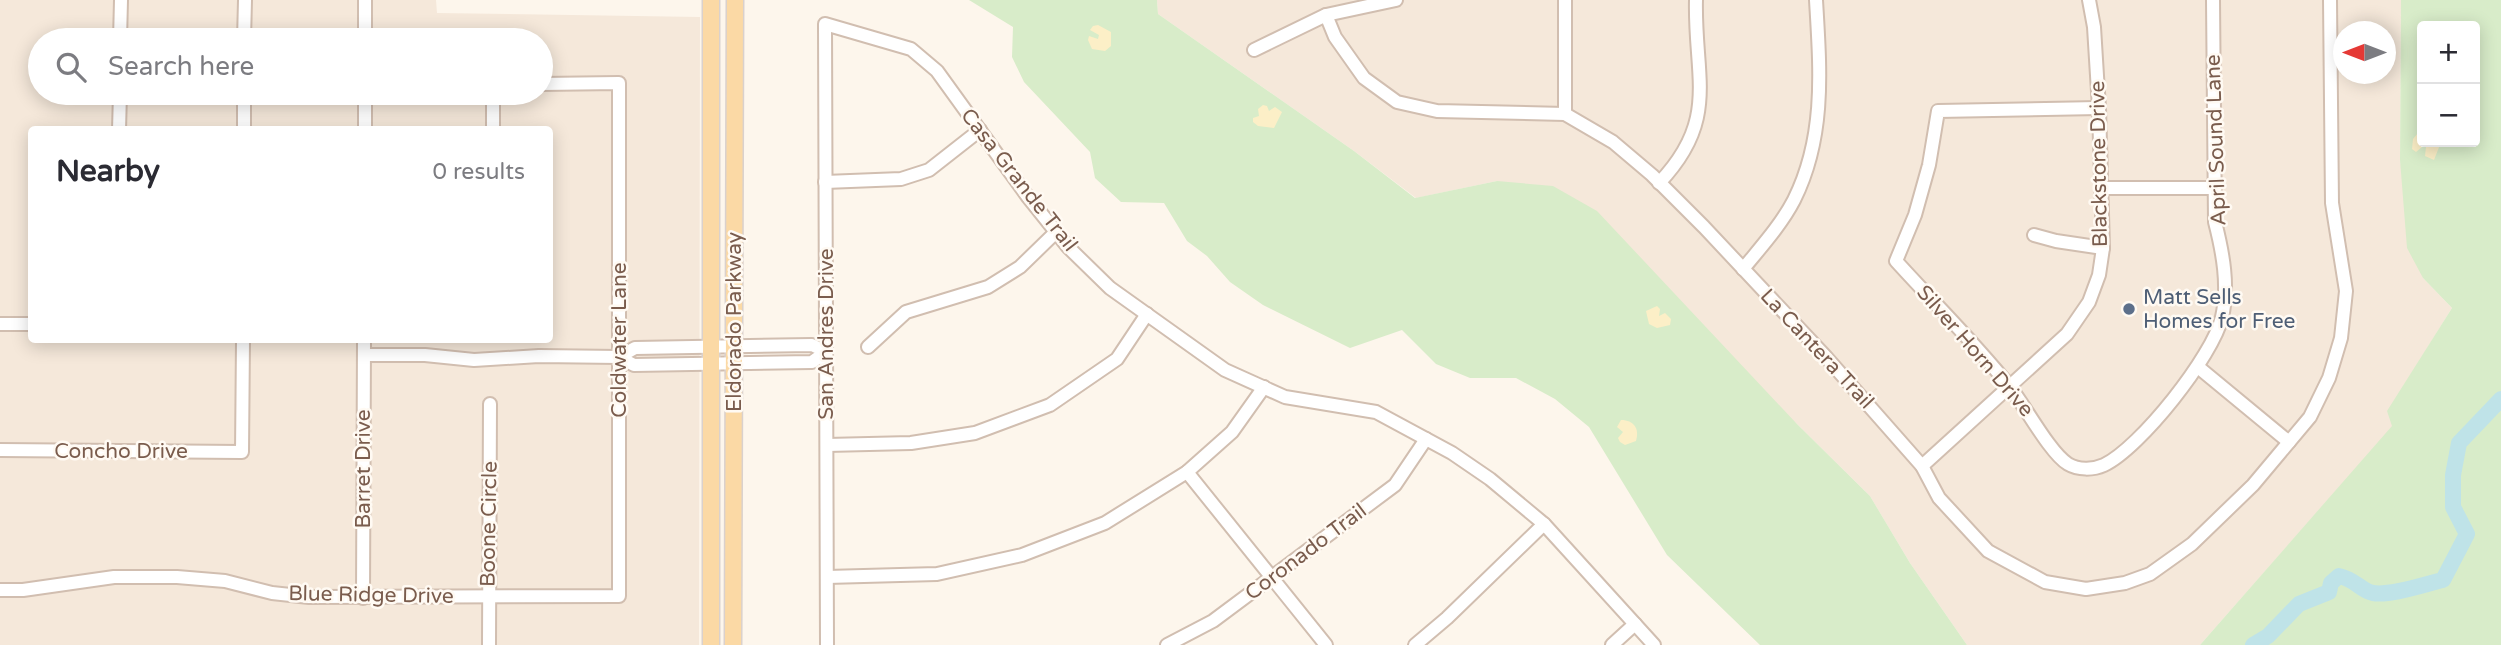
<!DOCTYPE html>
<html lang="en">
<head>
<meta charset="utf-8">
<style>
	body { margin:0; font-family:"Varela Round",sans-serif; background:#f2f2f3; color:#2b2b33 }
	.controls { position:absolute; right:21px; top:21px; display:grid; overflow:hidden; border-radius:7px; box-shadow:0 4px 18px #0003 }
	.controls button { width:63px; height:63px; display:grid; place-items:center; padding:0; border:0; border-bottom:2px solid #e1e1e2; background:#fff; color:#2b2b33; font:35px sans-serif }
	.compass { position:absolute; left:2333px; top:21px; width:63px; height:63px; border-radius:50%; background:#fff; box-shadow:0 4px 18px #0003; rotate:270deg }
	.list { margin:0; padding:0; list-style:none }
	h2 { display:flex; justify-content:space-between; align-items:center; height:91px; margin:0; padding:0 28px; font-size:30px }
	h2 small { font-size:23px; font-weight:400; color:#7c7c81 }
	.icon { flex:none; width:38px; height:38px; fill:none; stroke:currentColor; stroke-width:2; stroke-linecap:round; stroke-linejoin:round }
	.map { position:relative; flex:none; width:2501px; height:645px; overflow:hidden }
	.search { position:absolute; background:#fff; box-shadow:0 4px 18px #0003; left:28px; top:28px; width:525px; height:77px; display:flex; align-items:center; gap:18px; box-sizing:border-box; padding:0 24px; border-radius:38px; color:#7c7c81; font-size:26px }
	.panel { position:absolute; background:#fff; box-shadow:0 4px 18px #0003; left:28px; top:126px; width:525px; height:217px; border-radius:7px }
	.map>svg:first-child { display:block }
	.residential { fill:#f5e8da; fill-rule:evenodd }
	.green { fill:#d8ecc9; fill-rule:evenodd }
	.sand { fill:#fcefc7 }
	.lines { fill:none; stroke-linecap:round; stroke-linejoin:round }
	.river { stroke:#bfe3e8; stroke-width:16 }
	.minor-casing { stroke:#d1beb0; stroke-width:16 }
	.major-casing { stroke:#dad1cd; stroke-width:19 }
	.minor { stroke:#fff; stroke-width:12 }
	.major { stroke:#fbd9a5; stroke-width:16 }
	.service-dot { fill:#5c6f8a; stroke:#fffaf3; stroke-width:2.5 }
	.labels { text-anchor:middle; dominant-baseline:central; stroke-width:5; stroke-linejoin:round; paint-order:stroke }
	.street-label { font-size:21px; fill:#7a5c4d; stroke:#fffaf3 }
	.service-label { font-size:21px; fill:#4e5e75; stroke:#fffaf3; text-anchor:start }
</style>
</head>
<body>
<div class="map">
<svg width="2501" height="645" viewBox="0 0 2501 645">
	<rect width="100%" height="100%" fill="#fdf6ec"/>
	<g class="residential">
		<path d="M 0,0 L 436,0 L 437,13 L 700,17 L 699,645 L 0,645 ZM 40,40 L 541,40 L 541,93 L 40,93 ZM 32,130 L 550,130 L 550,340 L 32,340 Z"/>
		<path d="M 1157,0 L 2401,0 L 2400,160 L 2423,278 L 2452,308 L 2388,411 L 2393,426 L 2200,645 L 1967,645 L 1910,563 L 1870,496 L 1797,424 L 1497,181 L 1416,198 L 1354,151 L 1158,14 ZM 2344,32 L 2386,32 L 2386,74 L 2344,74 Z"/>
	</g>
	<g class="green">
		<path d="M 969,0 L 1157,0 L 1158,14 L 1354,151 L 1415,198 L 1497,181 L 1553,186 L 1597,211 L 1797,424 L 1870,496 L 1910,563 L 1967,645 L 1760,645 L 1667,555 L 1589,427 L 1555,399 L 1516,378 L 1470,378 L 1436,364 L 1402,330 L 1350,348 L 1263,305 L 1230,282 L 1207,256 L 1187,241 L 1164,203 L 1121,202 L 1095,178 L 1090,152 L 1024,82 L 1012,57 L 1013,27 Z"/>
		<path d="M 2401,0 L 2501,0 L 2501,645 L 2200,645 L 2392,426 L 2387,411 L 2452,308 L 2423,278 L 2407,248 L 2400,160 ZM 2422,26 L 2475,26 L 2475,142 L 2422,142 Z"/>
	</g>
	<g class="sand">
		<path d="M 1098,25 L 1111,32 L 1111,46 L 1105,51 L 1092,49 L 1088,40 L 1089,36 L 1098,39 L 1099,35 L 1090,30 L 1093,26 Z"/>
		<path d="M 1263,105 L 1267,106 L 1269,111 L 1275,107 L 1282,112 L 1274,128 L 1258,126 L 1253,122 L 1253,118 L 1259,116 L 1258,109 Z"/>
		<path d="M 2418,133 L 2422,133 L 2422,142 L 2441,142 L 2434,160 L 2425,156 L 2426,147 L 2422,147 L 2416,152 L 2412,149 L 2413,139 Z"/>
		<path d="M 1657,306 L 1660,309 L 1659,316 L 1665,313 L 1671,319 L 1670,325 L 1657,328 L 1649,324 L 1646,311 Z"/>
		<path d="M 1621,420 C 1634,420 1640,429 1636,441 L 1625,445 L 1620,442 L 1618,438 L 1623,432 L 1617,427 Z"/>
	</g>
	<g class="lines">
		<path class="river" d="M 2253,645 L 2268,636 L 2299,604 L 2329,592 L 2331,583 L 2339,576 C 2355,579 2361,591 2373,593 C 2391,596 2425,584 2443,580 L 2467,534 L 2453,507 L 2453,475 L 2459,443 L 2501,399"/>
		<defs>
			<g id="minor">
				<path d="M 1565,0 L 1565,114"/>
				<path d="M 1326,15 L 1335,37 L 1364,78 L 1397,102 L 1437,111 L 1565,114 L 1613,142 L 1652,175 L 1704,227 L 1826,357 L 1922,466 L 1939,498 L 1988,551 L 2045,582 L 2086,589 L 2125,583 L 2150,574 L 2192,544 L 2253,485 L 2310,417 L 2329,378 L 2341,338 L 2346,291 L 2332,203 L 2330,0"/>
				<path d="M 120,40 L 121,0"/>
				<path d="M 244,40 L 245,0"/>
				<path d="M 365,40 L 365,0"/>
				<path d="M 1254,50 L 1326,15 L 1396,0"/>
				<path d="M 2099,108 L 1938,111 L 1929,165 L 1915,215 L 1896,261 C 1934,303 1975,343 2010,387 C 2025,406 2050,453 2068,464 C 2078,470 2093,470 2104,465 C 2140,448 2213,356 2222,317 C 2229,286 2223,253 2215,222 L 2213,0"/>
				<path d="M 119,130 L 120,93"/>
				<path d="M 244,130 L 244,93"/>
				<path d="M 365,130 L 365,93"/>
				<path d="M 493,130 L 493,93"/>
				<path d="M 825,182 L 901,179 L 929,170 L 980,130"/>
				<path d="M 1659,183 C 1720,119 1694,77 1696,0"/>
				<path d="M 2101,188 L 2215,188"/>
				<path d="M 2034,235 L 2056,241 L 2103,248"/>
				<path d="M 1743,269 C 1761,247 1781,225 1794,200 C 1826,136 1820,69 1816,0"/>
				<path d="M 0,324 L 32,324"/>
				<path d="M 868,347 L 906,312 L 988,287 L 1020,267 L 1056,232"/>
				<path d="M 364,355 L 425,355 L 474,360 L 539,356 L 619,357 L 634,365 L 812,362 L 826,352 L 812,345 L 635,348 L 619,357"/>
				<path d="M 2198,367 L 2289,442"/>
				<path d="M 827,445 L 911,443 L 975,433 L 1050,405 L 1117,359 L 1147,314"/>
				<path d="M 0,450 L 242,452 L 243,340"/>
				<path d="M 1922,466 L 2067,334 L 2089,302 L 2099,275 L 2103,248 L 2099,108 L 2094,27 L 2089,0"/>
				<path d="M 1187,472 L 1326,645"/>
				<path d="M 827,577 L 937,574 L 1022,555 L 1105,523 L 1187,472 L 1232,432 L 1264,387"/>
				<path d="M 0,590 L 23,590 L 114,577 L 177,577 L 225,581 L 272,593 L 309,597 L 619,596 L 619,83 L 541,84"/>
				<path d="M 363,598 L 364,340"/>
				<path d="M 489,645 L 490,404"/>
				<path d="M 827,645 L 825,24 L 911,49 L 937,71 L 1028,197 L 1068,247 L 1110,288 L 1225,370 L 1285,397 L 1376,412 L 1452,453 L 1490,479 L 1544,524 L 1654,645"/>
				<path d="M 1167,645 L 1213,621 L 1395,485 L 1426,439"/>
				<path d="M 1415,645 L 1447,618 L 1544,524"/>
				<path d="M 1612,645 L 1635,624"/>
			</g>
			<g id="major">
				<path d="M 711,645 L 711,0"/>
				<path d="M 733,645 L 735,0"/>
			</g>
		</defs>
		<use href="#minor" class="minor-casing"/>
		<use href="#major" class="major-casing"/>
		<use href="#minor" class="minor"/>
		<use href="#major" class="major"/>
	</g>
	<circle class="service-dot" cx="2129" cy="309" r="7"/>
	<g class="labels">
		<g class="street-label">
			<text transform="translate(2216 140) rotate(-92)">April Sound Lane</text>
			<text transform="translate(2099 164) rotate(-91)">Blackstone Drive</text>
			<text transform="translate(1019 180) rotate(52)">Casa Grande Trail</text>
			<text transform="translate(734 322) rotate(-90)">Eldorado Parkway</text>
			<text transform="translate(826 334) rotate(-90)">San Andres Drive</text>
			<text transform="translate(619 340) rotate(-90)">Coldwater Lane</text>
			<text transform="translate(1817 349) rotate(47)">La Cantera Trail</text>
			<text transform="translate(1975 351) rotate(49)">Silver Horn Drive</text>
			<text x="121" y="451">Concho Drive</text>
			<text transform="translate(363 469) rotate(-90)">Barret Drive</text>
			<text transform="translate(489 524) rotate(-89)">Boone Circle</text>
			<text transform="translate(1306 552) rotate(-37)">Coronado Trail</text>
			<text transform="translate(371 595) rotate(1)">Blue Ridge Drive</text>
		</g>
		<g class="service-label">
			<text x="2143" y="297">Matt Sells<tspan x="2143" dy="24">Homes for Free</tspan></text>
		</g>
	</g>
</svg>
<div class="controls">
<button>+</button>
<button>−</button>
</div>
<svg class="compass" viewBox="-18 -18 36 36"><path d="M0-13l5 13h-10z" fill="#e53935"/><path d="M0 13l5-13h-10z" fill="#7c7c81"/></svg>
<div class="search"><svg class="icon" aria-label="search" viewBox="0 0 24 24"><circle cx="10" cy="10" r="6"/><path d="M15 15l6 6"/></svg>Search here</div>
<section class="panel">
<h2>Nearby<small>0 results</small></h2>
<ul class="list">
</ul>
</section>
</div>
</body>
</html>
